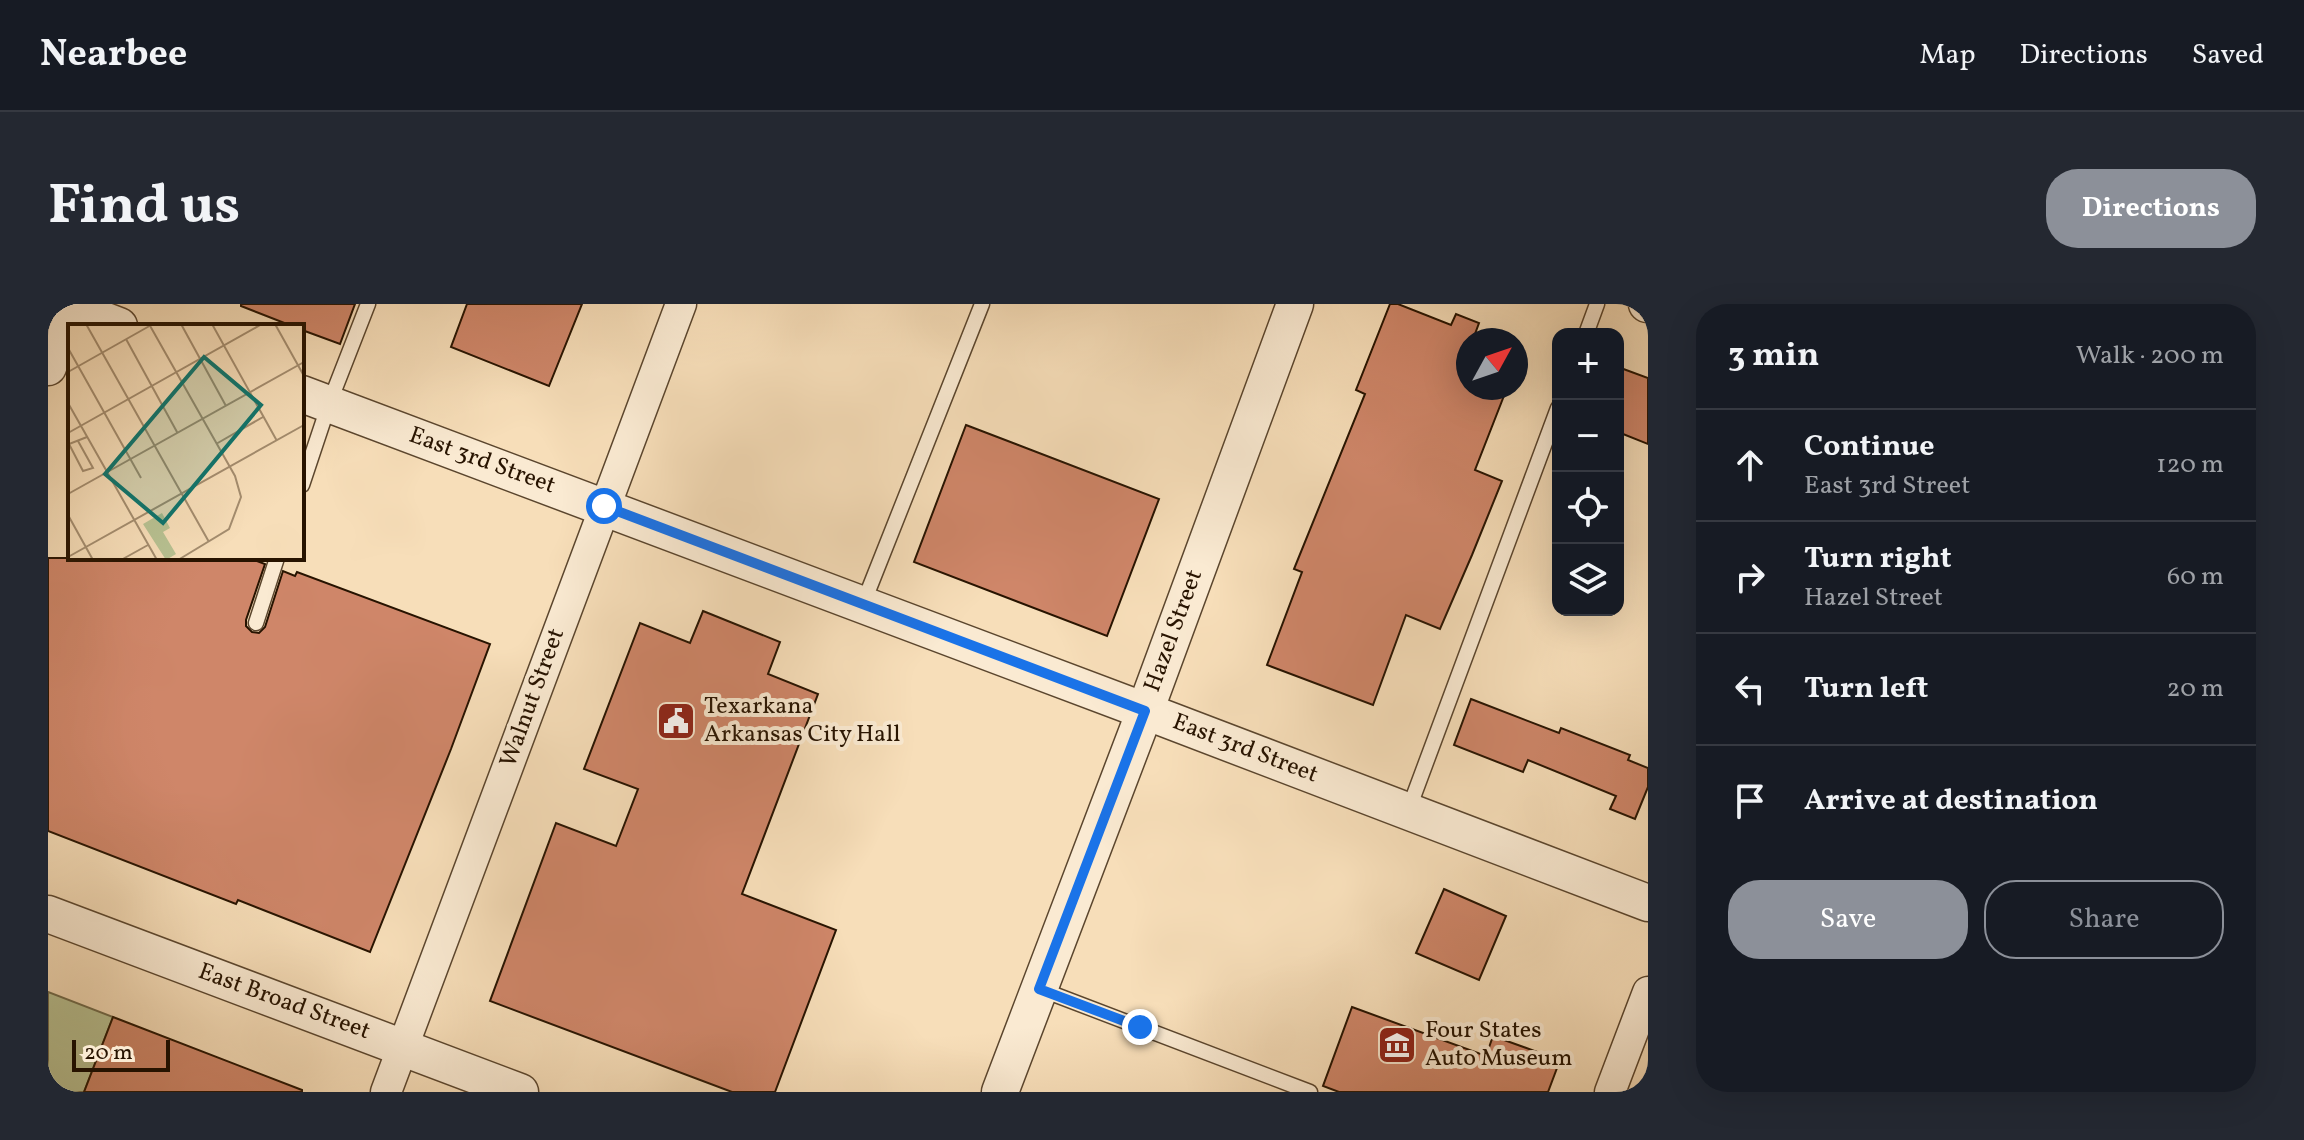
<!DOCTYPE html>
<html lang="en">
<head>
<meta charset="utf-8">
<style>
	body { margin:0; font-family:Vollkorn,serif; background:#242831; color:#f1f3f6 }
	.controls { position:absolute; right:24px; top:24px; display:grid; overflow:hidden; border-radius:16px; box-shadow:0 8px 32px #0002 }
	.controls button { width:72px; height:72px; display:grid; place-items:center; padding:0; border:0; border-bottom:2px solid #363941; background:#171b24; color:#f1f3f6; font:40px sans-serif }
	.compass { position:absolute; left:1408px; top:24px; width:72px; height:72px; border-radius:50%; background:#171b24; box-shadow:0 8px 32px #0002; rotate:50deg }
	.scale { position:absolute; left:24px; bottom:20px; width:98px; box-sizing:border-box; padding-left:8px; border:4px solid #271300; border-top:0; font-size:22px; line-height:28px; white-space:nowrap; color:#271300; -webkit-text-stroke:6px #faead2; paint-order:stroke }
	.stop { position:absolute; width:24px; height:24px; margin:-18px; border:6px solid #1a73e8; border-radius:50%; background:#fff }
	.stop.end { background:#1a73e8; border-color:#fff; box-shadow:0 2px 8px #0008 }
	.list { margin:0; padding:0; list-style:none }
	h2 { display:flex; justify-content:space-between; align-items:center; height:104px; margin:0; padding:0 32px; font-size:34px }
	h2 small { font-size:26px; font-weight:400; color:#9ea1a6 }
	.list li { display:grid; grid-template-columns:52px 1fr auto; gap:24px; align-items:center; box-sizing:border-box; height:112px; padding:0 32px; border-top:2px solid #363941 }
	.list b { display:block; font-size:30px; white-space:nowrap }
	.list p { margin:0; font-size:26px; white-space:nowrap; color:#9ea1a6 }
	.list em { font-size:26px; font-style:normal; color:#9ea1a6 }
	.actions { display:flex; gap:16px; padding:24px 32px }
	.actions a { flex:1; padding:18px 0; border:2px solid #8c9099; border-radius:32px; text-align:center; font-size:28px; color:#8c9099 }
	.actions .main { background:#8c9099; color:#fff }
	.icon { flex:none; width:44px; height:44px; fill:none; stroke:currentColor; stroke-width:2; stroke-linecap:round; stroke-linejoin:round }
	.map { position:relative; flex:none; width:1600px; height:788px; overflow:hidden; border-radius:32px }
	header { display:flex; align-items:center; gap:48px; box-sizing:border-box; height:112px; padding:0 40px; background:#171b24; border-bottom:2px solid #363941 }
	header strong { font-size:38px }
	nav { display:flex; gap:44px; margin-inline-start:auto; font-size:28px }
	.intro { display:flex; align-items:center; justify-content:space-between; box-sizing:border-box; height:192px; padding:0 48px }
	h1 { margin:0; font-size:56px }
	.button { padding:20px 36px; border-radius:32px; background:#8c9099; color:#fff; font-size:28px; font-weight:700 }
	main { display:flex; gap:48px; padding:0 48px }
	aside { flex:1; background:#171b24; border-radius:32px; box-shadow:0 8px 32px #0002 }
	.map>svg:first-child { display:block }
	.green { fill:#b8c293; stroke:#706a4a; stroke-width:2 }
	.building { fill:#cf8669; stroke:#271300; stroke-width:2 }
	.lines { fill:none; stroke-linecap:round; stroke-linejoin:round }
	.service-casing { stroke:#5b462e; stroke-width:17 }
	.minor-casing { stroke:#5b462e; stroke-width:33 }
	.tertiary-casing { stroke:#5b462e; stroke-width:39 }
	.service { stroke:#faead2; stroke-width:14 }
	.minor { stroke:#faead2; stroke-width:30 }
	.tertiary { stroke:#faead2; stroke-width:36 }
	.route { stroke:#1a73e8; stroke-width:10 }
	.labels { text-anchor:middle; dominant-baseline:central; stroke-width:8; stroke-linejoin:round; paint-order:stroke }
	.street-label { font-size:24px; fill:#271300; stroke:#faead2 }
	.poi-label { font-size:24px; fill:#271300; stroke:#faead2; text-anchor:start }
	.inset-road { fill:none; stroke:#a48d6f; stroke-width:2 }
	.view { fill:#0f766e; fill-opacity:0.15; stroke:#0f766e; stroke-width:4 }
	.inset-edge { fill:none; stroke:#271300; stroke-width:4 }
</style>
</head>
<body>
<header>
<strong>Nearbee</strong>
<nav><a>Map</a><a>Directions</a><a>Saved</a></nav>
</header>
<div class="intro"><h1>Find us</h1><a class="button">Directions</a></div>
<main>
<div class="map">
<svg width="1600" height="788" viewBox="0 0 1600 788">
	<rect width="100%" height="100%" fill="#f7deb9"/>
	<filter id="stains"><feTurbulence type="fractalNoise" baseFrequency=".0025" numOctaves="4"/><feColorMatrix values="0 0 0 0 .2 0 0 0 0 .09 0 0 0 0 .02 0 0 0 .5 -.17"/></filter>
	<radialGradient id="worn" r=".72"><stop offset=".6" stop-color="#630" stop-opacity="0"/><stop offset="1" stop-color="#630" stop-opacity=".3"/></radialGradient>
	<path class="green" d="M 0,688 L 65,713 L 36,788 L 0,788 Z"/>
	<g class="building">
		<path d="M 193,0 L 307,0 L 292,40 L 254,26 L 254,22 L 244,22 L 193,2 Z"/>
		<path d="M 419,0 L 534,0 L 501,82 L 403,43 Z"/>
		<path d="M 1342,0 L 1350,0 L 1403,21 L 1408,10 L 1431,19 L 1427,30 L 1441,36 L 1420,36 L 1420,84 L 1459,84 L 1427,166 L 1454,177 L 1424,251 L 1392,325 L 1358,311 L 1325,401 L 1219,361 L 1254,268 L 1246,265 L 1317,90 L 1308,86 Z"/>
		<path d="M 1570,63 L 1600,74 L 1600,140 L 1570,128 Z"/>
		<path d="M 918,121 L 1111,195 L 1059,332 L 866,258 Z"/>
		<path d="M 0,254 L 201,254 L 217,260 L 198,316 L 198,322 L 204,328 L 211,329 L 217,323 L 235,267 L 247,272 L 249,268 L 442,340 L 403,445 L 322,648 L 190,596 L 188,600 L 0,527 Z"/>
		<path d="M 655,307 L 732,338 L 720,370 L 770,390 L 694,590 L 788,626 L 727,788 L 684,788 L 442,697 L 508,519 L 568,542 L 590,485 L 536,465 L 592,319 L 642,339 Z"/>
		<path d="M 1423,395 L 1511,429 L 1513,424 L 1582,451 L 1580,456 L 1600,464 L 1600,483 L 1587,515 L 1562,505 L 1568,492 L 1480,456 L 1475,468 L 1406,441 Z"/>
		<path d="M 1396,585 L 1458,612 L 1431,676 L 1368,649 Z"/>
		<path d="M 1304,703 L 1438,752 L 1445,732 L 1495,750 L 1509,764 L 1500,788 L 1291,788 L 1275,782 Z"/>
		<path d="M 65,713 L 254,786 L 254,788 L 36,788 Z"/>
	</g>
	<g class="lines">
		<defs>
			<g id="service">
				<path d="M 1538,30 L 1549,0"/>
				<path d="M 254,181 L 281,100 L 320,0"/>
				<path d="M 815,300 L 934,0"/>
				<path d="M 208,319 L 229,254"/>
				<path d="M 1360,507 L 1510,104"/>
				<path d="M 992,685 L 1262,788"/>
			</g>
			<g id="minor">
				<path d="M 338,788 L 633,0"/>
				<path d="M 1562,788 L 1600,688"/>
			</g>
			<g id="tertiary">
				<path d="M 13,0 L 71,22"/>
				<path d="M 1599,0 L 1600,0"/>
				<path d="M 0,63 L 24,0"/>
				<path d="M 254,90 L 1097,407 L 1600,599"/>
				<path d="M 0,610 L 472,788"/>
				<path d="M 952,788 L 1097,407 L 1247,0"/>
			</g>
		</defs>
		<use href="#service" class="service-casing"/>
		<use href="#minor" class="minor-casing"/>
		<use href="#tertiary" class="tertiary-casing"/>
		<use href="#service" class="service"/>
		<use href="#minor" class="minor"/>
		<use href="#tertiary" class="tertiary"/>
	</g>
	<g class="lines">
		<path class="route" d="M 556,202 L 1097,407 L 991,685 L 1092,723"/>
	</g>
	<defs>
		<symbol id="civic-square" viewBox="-11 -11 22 22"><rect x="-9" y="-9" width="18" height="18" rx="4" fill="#8f2418" stroke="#faead2"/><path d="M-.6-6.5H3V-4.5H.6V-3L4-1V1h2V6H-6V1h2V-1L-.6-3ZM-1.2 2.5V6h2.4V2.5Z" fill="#fff"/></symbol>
		<symbol id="museum-square" viewBox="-11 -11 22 22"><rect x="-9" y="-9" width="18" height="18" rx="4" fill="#8f2418" stroke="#faead2"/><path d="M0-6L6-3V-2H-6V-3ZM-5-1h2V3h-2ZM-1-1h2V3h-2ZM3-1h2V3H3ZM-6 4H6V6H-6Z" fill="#fff"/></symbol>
	</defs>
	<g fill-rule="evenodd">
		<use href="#civic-square" x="606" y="395" width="44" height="44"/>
		<use href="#museum-square" x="1327" y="719" width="44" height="44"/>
	</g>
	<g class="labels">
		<g class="street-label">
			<text transform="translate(434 157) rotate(20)">East 3rd Street</text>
			<text transform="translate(1126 327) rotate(-70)">Hazel Street</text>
			<text transform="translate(485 394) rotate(-70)">Walnut Street</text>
			<text transform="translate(1197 445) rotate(21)">East 3rd Street</text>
			<text transform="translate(236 698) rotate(20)">East Broad Street</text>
		</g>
		<g class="poi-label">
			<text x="656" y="403">Texarkana<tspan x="656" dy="28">Arkansas City Hall</tspan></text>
			<text x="1377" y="727">Four States<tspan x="1377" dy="28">Auto Museum</tspan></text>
		</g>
	</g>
	<g transform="translate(20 20)">
		<rect width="236" height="236" fill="#f7deb9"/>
		<path d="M 94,189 L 102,204 L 95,208 L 108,230 L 98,236 L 75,200 Z" fill="#b8c293"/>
		<path class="inset-road" d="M 18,0 L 141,218M 81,0 L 167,152 L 173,173 L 161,205 L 110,236M 113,0 L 158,82M 144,0 L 209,117M 207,0 L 236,52M 58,15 L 109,108M 0,24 L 73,154M 0,48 L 85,0M 0,79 L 89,236M 0,109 L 194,0M 10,117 L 25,144 L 15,147 L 1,120 L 19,113M 148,120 L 195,93M 0,170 L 236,38M 0,191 L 25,236M 0,233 L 236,101M 53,236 L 80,221"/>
		<path class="view" d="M 136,33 L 193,81 L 95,199 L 37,150 Z"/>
		<rect width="236" height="236" class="inset-edge"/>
	</g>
	<rect width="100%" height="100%" filter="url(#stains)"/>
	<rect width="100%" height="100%" fill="url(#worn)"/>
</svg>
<div class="controls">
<button>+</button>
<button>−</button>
<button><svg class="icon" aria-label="locate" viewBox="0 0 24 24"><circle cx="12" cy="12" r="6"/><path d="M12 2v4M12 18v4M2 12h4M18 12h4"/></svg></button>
<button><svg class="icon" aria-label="layers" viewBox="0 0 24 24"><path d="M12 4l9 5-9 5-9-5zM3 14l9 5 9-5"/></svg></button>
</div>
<svg class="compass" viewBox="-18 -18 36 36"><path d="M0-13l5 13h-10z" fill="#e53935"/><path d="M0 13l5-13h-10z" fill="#9ea1a6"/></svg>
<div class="scale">20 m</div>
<div class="stop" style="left:556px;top:202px"></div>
<div class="stop end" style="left:1092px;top:723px"></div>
</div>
<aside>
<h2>3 min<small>Walk · 200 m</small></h2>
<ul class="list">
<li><svg class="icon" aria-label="ahead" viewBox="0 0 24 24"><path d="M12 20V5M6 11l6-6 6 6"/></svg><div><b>Continue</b><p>East 3rd Street</p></div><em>120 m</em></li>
<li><svg class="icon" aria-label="right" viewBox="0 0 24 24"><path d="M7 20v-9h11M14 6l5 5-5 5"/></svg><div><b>Turn right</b><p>Hazel Street</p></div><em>60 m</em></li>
<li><svg class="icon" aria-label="left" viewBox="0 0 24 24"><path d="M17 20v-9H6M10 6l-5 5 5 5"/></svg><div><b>Turn left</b></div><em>20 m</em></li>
<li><svg class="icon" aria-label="arrive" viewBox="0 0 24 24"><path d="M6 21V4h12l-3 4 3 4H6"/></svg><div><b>Arrive at destination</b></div></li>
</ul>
<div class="actions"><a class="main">Save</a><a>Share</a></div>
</aside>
</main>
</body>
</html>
